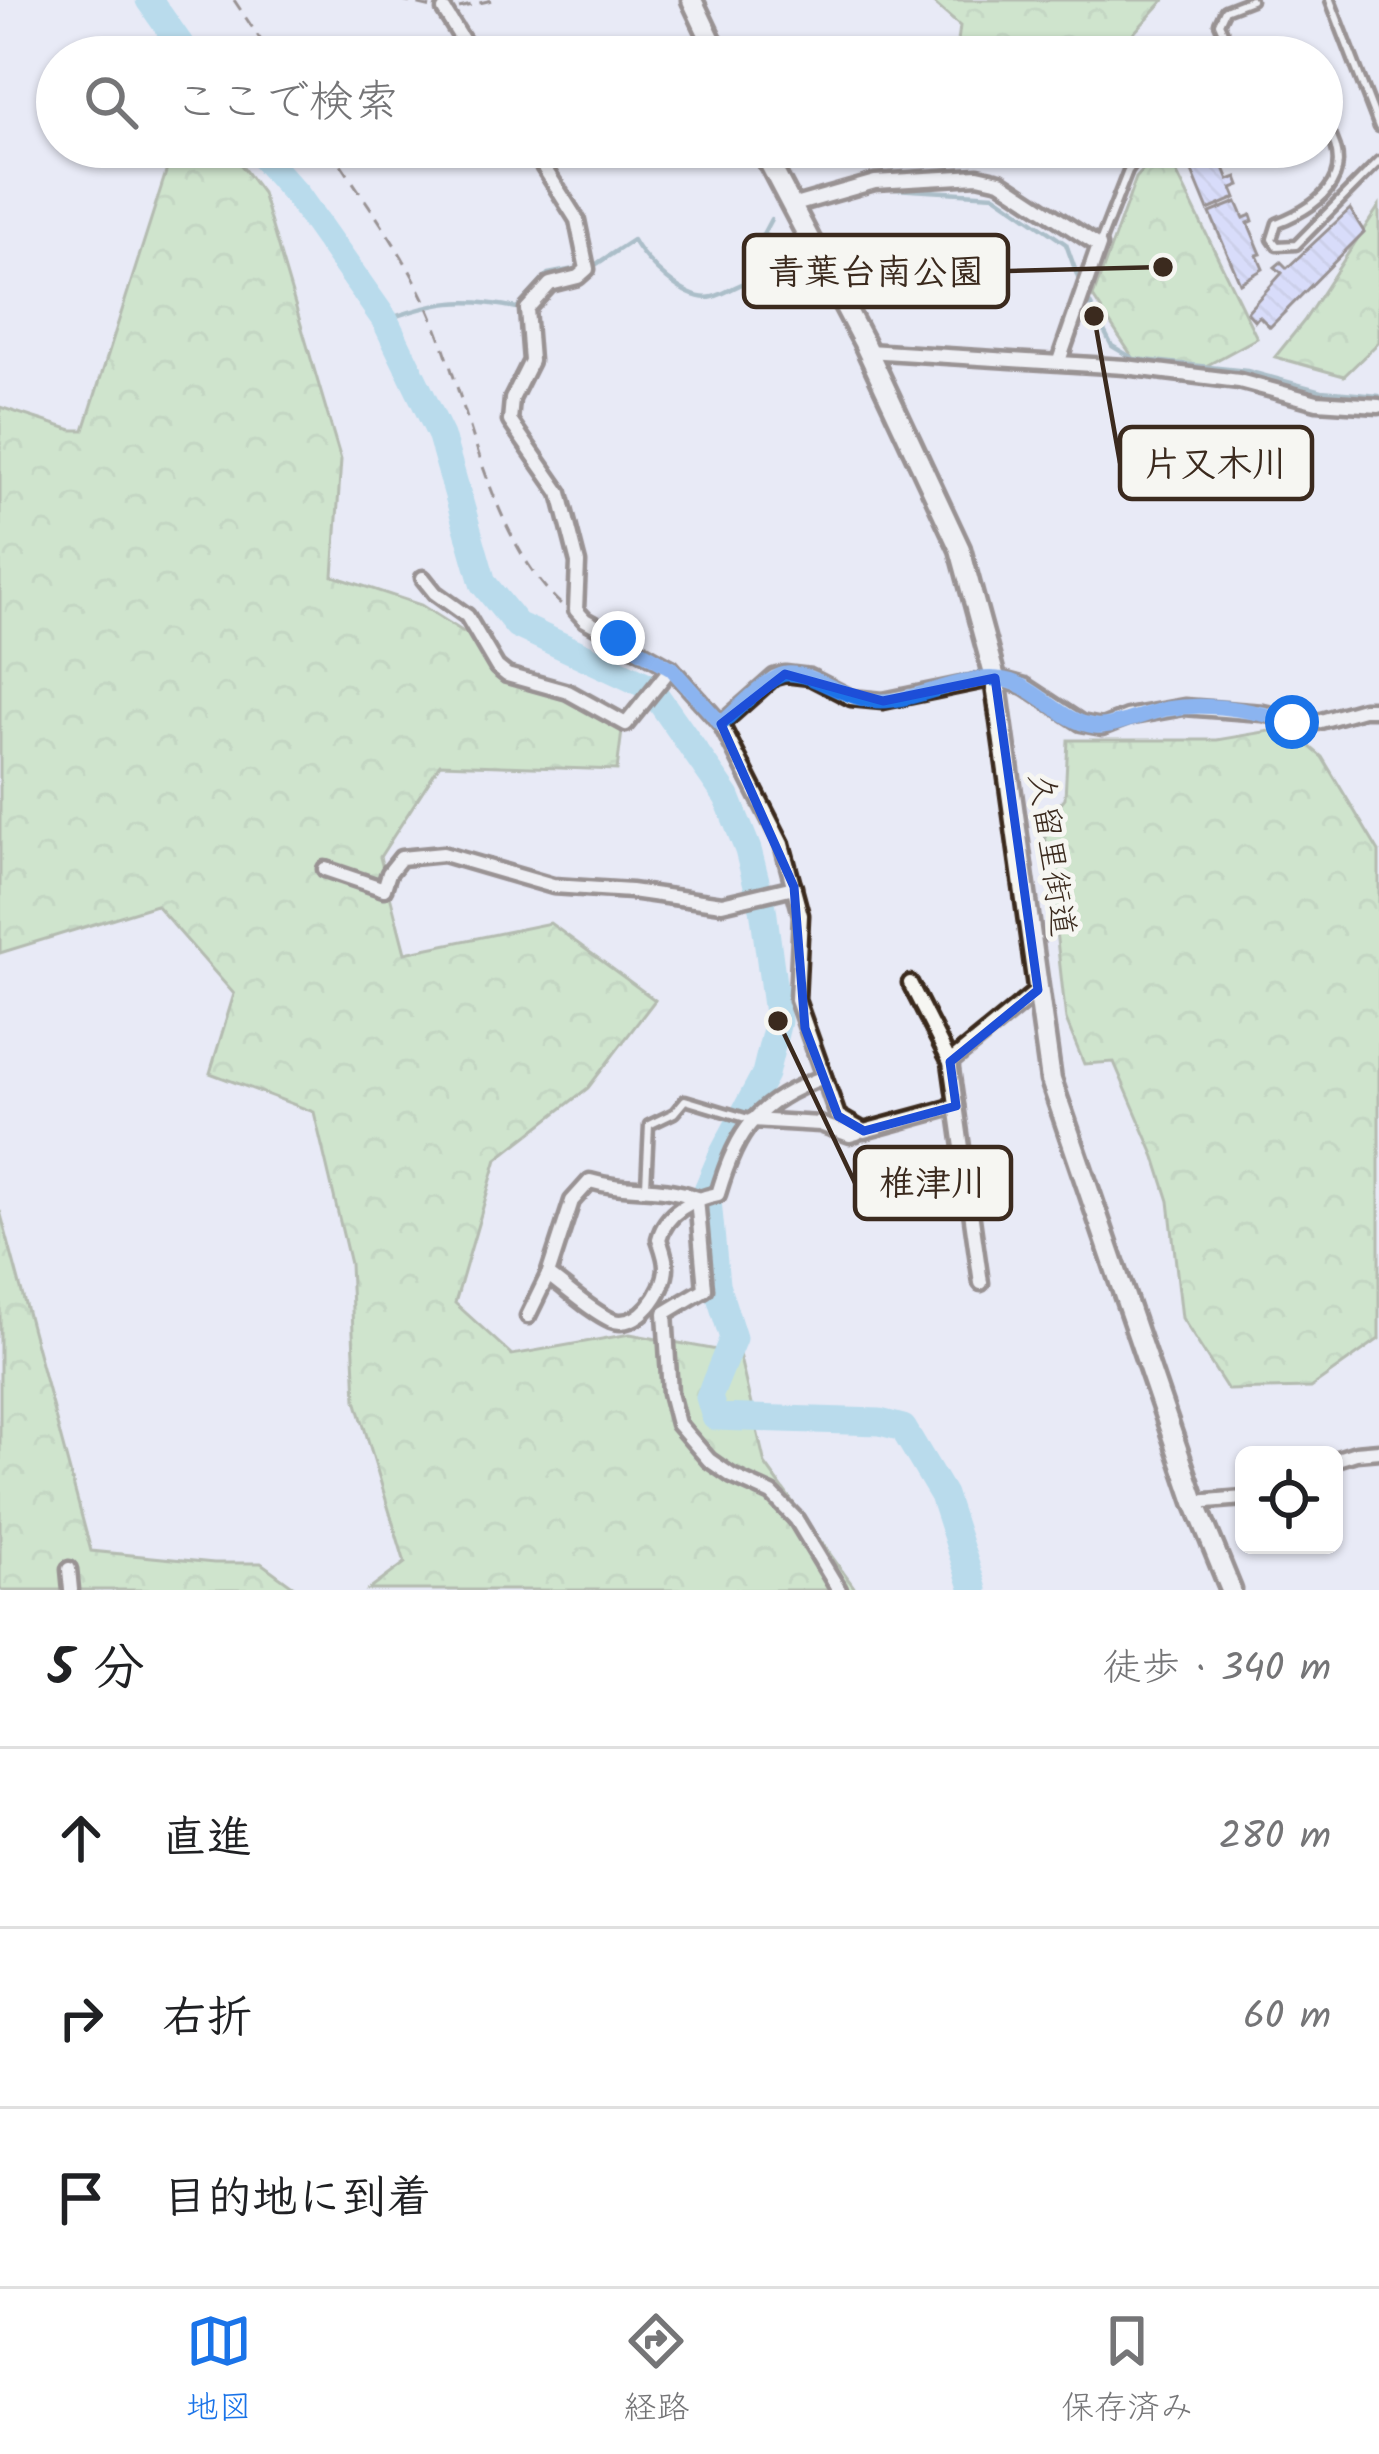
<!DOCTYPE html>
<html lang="ja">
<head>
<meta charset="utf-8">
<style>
	body { margin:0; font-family:Kalam,"Klee One",sans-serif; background:#f6f6f6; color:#202124 }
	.controls { position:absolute; right:36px; bottom:36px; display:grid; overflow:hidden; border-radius:18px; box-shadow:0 3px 9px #0004 }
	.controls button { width:108px; height:108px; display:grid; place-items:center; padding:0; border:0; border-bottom:3px solid #e0e0e0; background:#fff; color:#202124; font:60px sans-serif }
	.stop { position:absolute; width:36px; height:36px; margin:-27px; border:9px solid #1a73e8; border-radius:50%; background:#fff }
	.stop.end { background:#1a73e8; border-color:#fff; box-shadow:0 3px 12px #0008 }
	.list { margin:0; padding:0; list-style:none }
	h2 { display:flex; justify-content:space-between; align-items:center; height:156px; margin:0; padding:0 48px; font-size:51px }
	h2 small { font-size:39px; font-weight:400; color:#757577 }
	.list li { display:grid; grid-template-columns:78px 1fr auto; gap:36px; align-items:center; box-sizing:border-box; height:180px; padding:0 48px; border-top:3px solid #e0e0e0 }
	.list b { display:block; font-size:45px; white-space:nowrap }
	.list em { font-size:39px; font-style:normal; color:#757577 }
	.icon { flex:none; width:66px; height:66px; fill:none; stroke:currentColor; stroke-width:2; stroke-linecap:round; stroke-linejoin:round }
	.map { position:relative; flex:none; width:1379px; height:1590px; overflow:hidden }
	.search { position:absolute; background:#fff; box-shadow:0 3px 9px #0004; left:36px; right:36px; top:36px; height:132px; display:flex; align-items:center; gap:30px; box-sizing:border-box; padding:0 42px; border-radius:66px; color:#757577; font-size:45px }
	.sheet { height:696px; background:#fff }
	nav { display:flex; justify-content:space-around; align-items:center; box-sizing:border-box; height:168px; border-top:3px solid #e0e0e0; background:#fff; font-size:33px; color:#757577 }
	nav a { display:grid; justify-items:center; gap:6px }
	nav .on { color:#1a73e8 }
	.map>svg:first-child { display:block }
	.forest { fill:url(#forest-crowns); stroke:#76845d; stroke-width:3 }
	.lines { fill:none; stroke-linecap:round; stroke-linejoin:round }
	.stream { stroke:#648b92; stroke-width:4.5 }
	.river { stroke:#80cbe0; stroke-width:27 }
	.building { fill:url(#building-back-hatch); stroke:#3b2a1e; stroke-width:3 }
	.service-casing { stroke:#3b2a1e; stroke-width:15 }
	.minor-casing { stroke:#3b2a1e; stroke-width:21 }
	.primary-casing { stroke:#3b2a1e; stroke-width:27 }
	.path { stroke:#3b2a1e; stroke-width:3; stroke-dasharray:12 9; stroke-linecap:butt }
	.service { stroke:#f6f6f2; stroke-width:6 }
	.minor { stroke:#f6f6f2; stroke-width:12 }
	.primary { stroke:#f6f6f2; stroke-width:18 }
	.route { stroke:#1a73e8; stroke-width:15 }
	.marked { fill:none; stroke:#1d4ed8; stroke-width:9; stroke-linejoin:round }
	.labels { text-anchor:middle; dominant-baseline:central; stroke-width:10; stroke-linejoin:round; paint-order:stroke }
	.street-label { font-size:33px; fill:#3b2a1e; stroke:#f6f6f2 }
	.leader { fill:none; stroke:#3b2a1e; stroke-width:4.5 }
	.callout-dot { fill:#3b2a1e; stroke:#f6f6f2; stroke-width:4.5 }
	.callout { fill:#f6f6f2; stroke:#3b2a1e; stroke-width:4.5 }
	.callout-label { font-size:36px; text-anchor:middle; font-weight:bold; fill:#3b2a1e }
</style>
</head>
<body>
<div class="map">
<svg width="1379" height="1590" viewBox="0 0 1379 1590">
	<defs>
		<pattern id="forest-crowns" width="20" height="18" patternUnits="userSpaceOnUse" patternTransform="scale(3)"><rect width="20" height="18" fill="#b1de9c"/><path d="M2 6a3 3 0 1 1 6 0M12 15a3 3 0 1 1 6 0" fill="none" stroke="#99bf86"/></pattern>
		<pattern id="building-back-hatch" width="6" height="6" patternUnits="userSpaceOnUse" patternTransform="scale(3)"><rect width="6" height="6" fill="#c6cdff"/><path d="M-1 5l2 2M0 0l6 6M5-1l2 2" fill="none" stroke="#abb0da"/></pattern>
	</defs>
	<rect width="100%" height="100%" fill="#e8eaf6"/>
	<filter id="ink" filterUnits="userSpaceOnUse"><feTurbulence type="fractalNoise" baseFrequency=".00833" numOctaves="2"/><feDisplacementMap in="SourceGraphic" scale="24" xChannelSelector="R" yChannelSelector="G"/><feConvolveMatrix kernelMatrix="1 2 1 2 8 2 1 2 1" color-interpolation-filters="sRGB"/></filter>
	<g filter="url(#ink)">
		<g class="forest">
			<path d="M 930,0 L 1164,0 L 1112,57 L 956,57 L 960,26 Z"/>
			<path d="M 174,147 L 208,147 L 232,153 L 262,193 L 341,460 L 333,576 L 421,605 L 470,636 L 491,671 L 531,690 L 574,699 L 622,731 L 617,770 L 440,764 L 380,857 L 405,953 L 550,923 L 655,1000 L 588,1088 L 497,1159 L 455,1303 L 512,1355 L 630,1334 L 739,1354 L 765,1464 L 856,1590 L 369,1590 L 405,1563 L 356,1400 L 350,1264 L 314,1112 L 210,1073 L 234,994 L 156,905 L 0,953 L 0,407 L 72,430 L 84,430 Z"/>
			<path d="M 1164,147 L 1257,338 L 1204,367 L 1134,359 L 1093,297 L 1136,178 Z"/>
			<path d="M 1379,206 L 1379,342 L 1344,376 L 1275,357 L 1304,321 Z"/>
			<path d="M 1288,728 L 1322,757 L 1379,852 L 1379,1339 L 1310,1388 L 1228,1390 L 1182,1318 L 1169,1201 L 1155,1157 L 1114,1062 L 1084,1064 L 1066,1020 L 1044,824 L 1065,798 L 1068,740 L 1217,740 Z"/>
			<path d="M 0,1211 L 91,1551 L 214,1563 L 261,1563 L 298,1590 L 0,1590 Z"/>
		</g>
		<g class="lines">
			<g class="stream">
				<path d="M 823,204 L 877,188 L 995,195 L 1066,244 L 1081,286"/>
				<path d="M 1086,296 L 1112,346 L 1134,359 L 1247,371 L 1321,391 L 1379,396"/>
				<path d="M 385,320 C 436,302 463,297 517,308 L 548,274 L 595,265 L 633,240 C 644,261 687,304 713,297 C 725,294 736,285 748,282 C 761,279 772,283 785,278 L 791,265 L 780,244 L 763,234 L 771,219"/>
			</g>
			<g class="river">
				<path d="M 149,0 L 189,57"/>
				<path d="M 254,147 L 297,195 L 385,320 L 441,436 L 483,583 L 517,625 L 650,687 L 727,797 L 748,850 L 763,908 L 778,1021 L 765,1074 L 722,1155 L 707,1190 L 716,1284 L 733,1338 L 709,1397 L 715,1417 L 880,1422 L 903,1428 L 943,1495 L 974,1590"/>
			</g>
		</g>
		<g class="building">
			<path d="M 1182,147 L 1208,147 L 1210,153 L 1217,150 L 1229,180 L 1237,177 L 1240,185 L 1232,188 L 1236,198 L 1208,210 Z"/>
			<path d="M 1237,202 L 1244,218 L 1251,215 L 1253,221 L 1248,223 L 1261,254 L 1257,255 L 1263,269 L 1240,283 L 1210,213 Z"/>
			<path d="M 1350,209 L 1364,232 L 1270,327 L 1259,316 L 1255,321 L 1247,312 L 1282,273 L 1275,267 L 1281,262 L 1287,268 Z"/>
		</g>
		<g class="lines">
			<defs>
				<g id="service">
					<path d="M 1330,0 L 1379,127"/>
					<path d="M 1234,57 L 1219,23 L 1225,10 L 1251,0"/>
					<path d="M 1322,121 C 1359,171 1326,204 1277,223 L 1272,239 L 1277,246 L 1296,245 L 1379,161"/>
					<path d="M 1100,243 L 1128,171 L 1146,147"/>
					<path d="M 646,1186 L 649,1125 L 674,1113 L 685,1100 L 752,1120"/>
				</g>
				<g id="minor">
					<path d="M 444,10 L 473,57"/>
					<path d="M 531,147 L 577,220 L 587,269 L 578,277 L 550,284 L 527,309 L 531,361 L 512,399 L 510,421 L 560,493 L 578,563 L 576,610 L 585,620 L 671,668 L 721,724 L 782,844 L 801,915 L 797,1000 L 838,1116 L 864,1131 L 956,1106"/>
					<path d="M 791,206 L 875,182 L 978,176 L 1000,181 L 1099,246 L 1059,361"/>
					<path d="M 867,351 L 1125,367 L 1239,381 L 1317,402 L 1379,406"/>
					<path d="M 423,578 L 435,593 L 467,616 L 497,667 L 507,675 L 568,692 L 626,724 L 671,668"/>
					<path d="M 721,724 L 774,677 L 785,674 L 810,677 L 851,698 L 883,701 L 995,678 L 1025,686 L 1081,723 L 1102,727 L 1127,717 L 1184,707 L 1263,713 L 1310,724 L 1363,709 L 1379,709"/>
					<path d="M 325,869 L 384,889 L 389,873 L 401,858 L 443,854 L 553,886 L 631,891 L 722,904 L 794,887"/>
					<path d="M 910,983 L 950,1062 L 981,1283"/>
					<path d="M 950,1062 L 1038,990"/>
					<path d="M 752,1120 L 820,1124 L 850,1135 L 857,1133"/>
					<path d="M 548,1275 C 568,1289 589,1310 611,1320 C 638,1331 666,1291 666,1267 C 666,1258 662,1248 659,1239 C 666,1212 692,1199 718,1194 C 738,1127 758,1102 824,1077"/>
					<path d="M 528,1316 L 548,1275 L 572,1201 L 590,1181 C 630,1193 656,1183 697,1198 L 705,1289 L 665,1313 L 670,1393 L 678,1424 L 709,1460 L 732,1476 L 772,1494 L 796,1519 L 839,1590"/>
					<path d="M 1334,1460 L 1356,1453 L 1379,1451"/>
					<path d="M 1195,1502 L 1244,1498"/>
					<path d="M 69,1569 L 71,1590"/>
				</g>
				<g id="primary">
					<path d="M 692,0 L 719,57"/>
					<path d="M 761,147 L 863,341 L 960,549 L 995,678 L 1051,1080 L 1195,1502 L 1231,1590"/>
				</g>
			</defs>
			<use href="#service" class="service-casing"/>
			<use href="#minor" class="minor-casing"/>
			<use href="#primary" class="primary-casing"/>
			<g class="path">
				<path d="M 234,0 L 272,57"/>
				<path d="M 398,0 L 432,8"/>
				<path d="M 459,8 L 492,0"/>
				<path d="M 330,147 C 362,198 403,250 427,305 C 469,398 487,537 563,606"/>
			</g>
			<use href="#service" class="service"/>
			<use href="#minor" class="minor"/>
			<use href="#primary" class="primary"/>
		</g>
	</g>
	<g class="lines" filter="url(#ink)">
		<path class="route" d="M 618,638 L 671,668 L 721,724 C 735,712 770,675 786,674 C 812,671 844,701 881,701 C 918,701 962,675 998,679 C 1036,682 1058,722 1095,726 C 1112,728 1146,713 1166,709 C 1207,702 1253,710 1292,722"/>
	</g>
	<path d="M0 0H1379V1590H0ZM 785,674 L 883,701 L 995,678 L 1038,990 L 950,1062 L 956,1106 L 864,1131 L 838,1116 L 805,1028 L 794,887 L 721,724 Z" fill="#e8eaf6" fill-opacity=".55" fill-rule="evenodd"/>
	<path class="marked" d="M 785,674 L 883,701 L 995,678 L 1038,990 L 950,1062 L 956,1106 L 864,1131 L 838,1116 L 805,1028 L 794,887 L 721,724 Z"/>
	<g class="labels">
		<g class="street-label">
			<text transform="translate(1050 855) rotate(82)">久留里街道</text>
		</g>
	</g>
	<path class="leader" d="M1163 267L1008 271M1094 316L1120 463M778 1021L855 1183"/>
	<g class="callout-dot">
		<circle cx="1163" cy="267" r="12"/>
		<circle cx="1094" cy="316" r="12"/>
		<circle cx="778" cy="1021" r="12"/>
	</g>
	<g class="callout">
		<rect x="744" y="235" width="264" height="72" rx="12"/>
		<rect x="1120" y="427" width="192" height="72" rx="12"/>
		<rect x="855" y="1147" width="156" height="72" rx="12"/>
	</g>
	<g class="callout-label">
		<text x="876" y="284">青葉台南公園</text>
		<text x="1216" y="476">片又木川</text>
		<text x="933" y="1195">椎津川</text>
	</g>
</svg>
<div class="controls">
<button><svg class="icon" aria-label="locate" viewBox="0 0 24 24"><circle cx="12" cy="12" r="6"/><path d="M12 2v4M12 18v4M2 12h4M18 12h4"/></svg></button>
</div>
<div class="stop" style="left:1292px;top:722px"></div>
<div class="stop end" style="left:618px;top:638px"></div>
<div class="search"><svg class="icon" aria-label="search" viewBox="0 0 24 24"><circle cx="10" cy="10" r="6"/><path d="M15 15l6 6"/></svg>ここで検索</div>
</div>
<section class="sheet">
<h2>5 分<small>徒歩 · 340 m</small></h2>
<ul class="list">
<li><svg class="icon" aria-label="ahead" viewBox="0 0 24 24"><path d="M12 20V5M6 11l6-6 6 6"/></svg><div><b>直進</b></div><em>280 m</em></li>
<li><svg class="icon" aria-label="right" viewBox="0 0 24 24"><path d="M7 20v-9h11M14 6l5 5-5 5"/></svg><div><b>右折</b></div><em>60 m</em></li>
<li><svg class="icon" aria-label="arrive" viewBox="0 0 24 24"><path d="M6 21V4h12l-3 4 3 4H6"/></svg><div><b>目的地に到着</b></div></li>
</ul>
</section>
<nav>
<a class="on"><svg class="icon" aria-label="map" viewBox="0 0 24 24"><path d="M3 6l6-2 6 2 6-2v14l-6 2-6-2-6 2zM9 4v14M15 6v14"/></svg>地図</a>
<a><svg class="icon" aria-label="directions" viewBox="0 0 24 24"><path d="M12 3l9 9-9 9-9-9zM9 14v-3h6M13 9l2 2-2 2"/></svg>経路</a>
<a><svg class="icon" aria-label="saved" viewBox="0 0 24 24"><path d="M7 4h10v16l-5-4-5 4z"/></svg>保存済み</a>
</nav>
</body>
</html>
